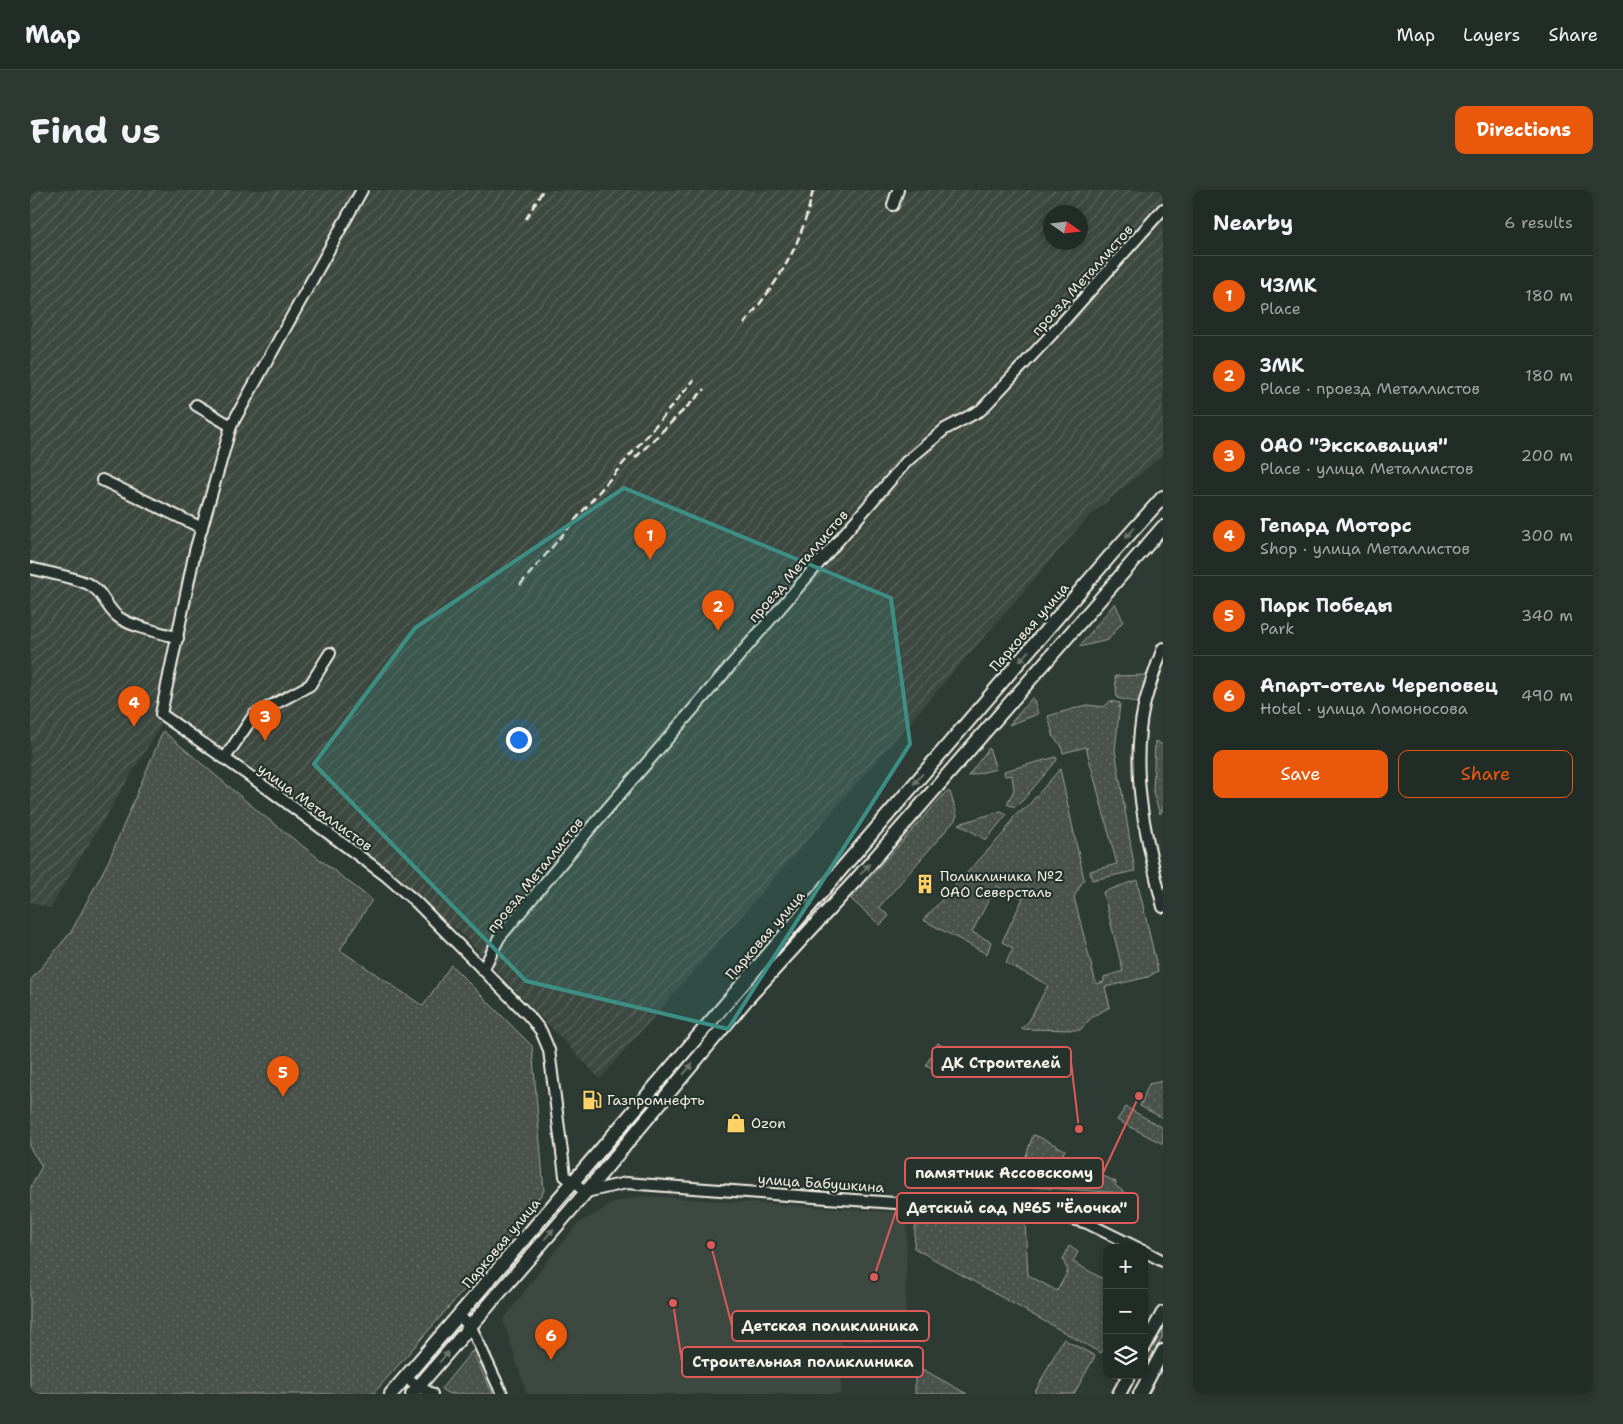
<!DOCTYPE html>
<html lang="en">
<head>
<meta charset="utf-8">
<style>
	body { margin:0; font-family:"Shantell Sans",sans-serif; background:#2e3833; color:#f1f3f6 }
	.controls { position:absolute; right:15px; bottom:15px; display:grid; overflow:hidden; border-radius:10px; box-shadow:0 2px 8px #0003 }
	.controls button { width:45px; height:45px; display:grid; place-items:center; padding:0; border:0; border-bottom:1px solid #3f4844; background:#222c27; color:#f1f3f6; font:25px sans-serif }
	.compass { position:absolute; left:1013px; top:15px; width:45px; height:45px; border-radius:50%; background:#222c27; box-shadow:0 2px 8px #0003; rotate:104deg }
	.you { position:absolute; left:488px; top:549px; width:18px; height:18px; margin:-12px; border:4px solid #fff; border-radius:50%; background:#1a73e8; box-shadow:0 0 0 8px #1a73e833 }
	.badge { display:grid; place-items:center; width:32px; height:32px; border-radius:50%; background:#ea580c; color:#fff; font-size:16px; font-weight:700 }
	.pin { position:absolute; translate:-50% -41px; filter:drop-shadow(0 1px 2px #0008) }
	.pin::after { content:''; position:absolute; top:26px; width:18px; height:15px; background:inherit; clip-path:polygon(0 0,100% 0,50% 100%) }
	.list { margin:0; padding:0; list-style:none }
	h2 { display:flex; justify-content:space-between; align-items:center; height:65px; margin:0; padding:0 20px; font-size:21px }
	h2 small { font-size:16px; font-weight:400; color:#a2a7a7 }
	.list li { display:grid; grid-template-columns:32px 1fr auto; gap:15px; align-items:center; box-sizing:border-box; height:80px; padding:0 20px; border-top:1px solid #3f4844 }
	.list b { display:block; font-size:19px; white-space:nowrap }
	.list p { margin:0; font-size:16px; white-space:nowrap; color:#a2a7a7 }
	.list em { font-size:16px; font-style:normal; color:#a2a7a7 }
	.actions { display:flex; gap:10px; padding:15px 20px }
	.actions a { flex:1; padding:11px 0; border:1px solid #ea580c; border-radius:10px; text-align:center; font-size:18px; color:#ea580c }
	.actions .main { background:#ea580c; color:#fff }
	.icon { flex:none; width:28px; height:28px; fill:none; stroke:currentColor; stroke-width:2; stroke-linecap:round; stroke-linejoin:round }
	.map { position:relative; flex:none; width:1133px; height:1204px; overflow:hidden; border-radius:10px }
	header { display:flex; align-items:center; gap:30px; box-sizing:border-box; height:70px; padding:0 25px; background:#222c27; border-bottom:1px solid #3f4844 }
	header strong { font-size:24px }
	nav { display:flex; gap:28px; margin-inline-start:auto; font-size:18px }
	.intro { display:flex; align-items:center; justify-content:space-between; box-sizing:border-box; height:120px; padding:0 30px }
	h1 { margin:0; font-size:35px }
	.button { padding:12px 22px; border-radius:10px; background:#ea580c; color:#fff; font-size:18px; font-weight:700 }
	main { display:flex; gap:30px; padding:0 30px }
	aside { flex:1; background:#222c27; border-radius:10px; box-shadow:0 2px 8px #0003 }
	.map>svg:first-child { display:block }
	.built { fill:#3c4841 }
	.industrial { fill:url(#industrial-furrows); fill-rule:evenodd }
	.grass { fill:url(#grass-dots); stroke:#9ea29a }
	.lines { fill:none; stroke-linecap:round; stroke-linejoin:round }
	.minor-casing { stroke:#f4f1e8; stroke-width:14 }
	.major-casing { stroke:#f4f1e8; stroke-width:16 }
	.minor { stroke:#26332d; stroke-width:10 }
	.major { stroke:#26332d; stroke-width:12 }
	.rail { stroke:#f4f1e8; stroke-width:2.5; stroke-dasharray:8 4; stroke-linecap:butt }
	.oneway { fill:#6e766e }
	.marked { fill:#3d8f86; fill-opacity:0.2; stroke:#3d8f86; stroke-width:4; stroke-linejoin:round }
	.labels { text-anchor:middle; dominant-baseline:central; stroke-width:4.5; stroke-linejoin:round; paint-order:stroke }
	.street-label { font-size:14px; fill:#f4f1e8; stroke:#26332d }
	.poi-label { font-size:14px; fill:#f4f1e8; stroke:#26332d; text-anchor:start }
	.leader { fill:none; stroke:#de5a58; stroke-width:2 }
	.callout-dot { fill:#de5a58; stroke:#26332d; stroke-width:2 }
	.callout { fill:#26332d; stroke:#de5a58; stroke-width:2 }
	.callout-label { font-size:15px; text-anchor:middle; font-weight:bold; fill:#f4f1e8 }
</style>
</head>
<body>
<header>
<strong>Map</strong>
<nav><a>Map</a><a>Layers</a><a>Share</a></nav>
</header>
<div class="intro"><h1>Find us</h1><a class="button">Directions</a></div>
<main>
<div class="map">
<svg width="1133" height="1204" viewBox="0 0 1133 1204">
	<defs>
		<pattern id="industrial-furrows" width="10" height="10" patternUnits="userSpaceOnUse" patternTransform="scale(1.25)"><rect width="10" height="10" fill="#3c4841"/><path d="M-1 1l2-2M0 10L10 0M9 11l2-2" fill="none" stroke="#59635c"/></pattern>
		<pattern id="grass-dots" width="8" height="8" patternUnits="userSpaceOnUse" patternTransform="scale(1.25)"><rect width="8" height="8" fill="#48524c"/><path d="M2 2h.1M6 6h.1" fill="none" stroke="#636b66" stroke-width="1.8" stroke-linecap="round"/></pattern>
	</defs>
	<rect width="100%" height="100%" fill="#2e3b34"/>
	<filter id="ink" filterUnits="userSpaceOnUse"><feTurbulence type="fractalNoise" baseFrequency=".02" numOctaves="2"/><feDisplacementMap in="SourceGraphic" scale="10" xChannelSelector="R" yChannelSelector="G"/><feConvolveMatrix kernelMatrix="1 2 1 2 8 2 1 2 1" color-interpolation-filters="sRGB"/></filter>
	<g filter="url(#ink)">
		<path class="built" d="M 613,1006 L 877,1023 L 875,1153 L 812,1151 L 811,1204 L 497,1204 L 473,1130 L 522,1065 L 548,1034 L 585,1012 Z"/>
		<path class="industrial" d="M 1,0 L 1133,0 L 1133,265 L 1058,327 L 570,889 L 429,741 L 136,527 L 20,718 L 0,712 ZM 1021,22 L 1050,22 L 1050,52 L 1021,52 Z"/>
		<g class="grass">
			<path d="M 1085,413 L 1093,431 L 1078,450 L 1049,457 Z"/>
			<path d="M 1117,485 L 1110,513 L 1087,508 L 1085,486 Z"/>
			<path d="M 1003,507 L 1008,524 L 979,535 Z"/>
			<path d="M 1080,511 L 1090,513 L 1085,560 L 1105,681 L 1062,690 L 1060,681 L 1087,674 L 1056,557 L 1033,563 L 1031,555 L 1024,548 L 1018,526 L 1057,515 L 1074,517 Z"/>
			<path d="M 133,541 L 229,622 L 342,710 L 310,760 L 393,816 L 421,775 L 502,856 L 514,1001 L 481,1046 L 343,1204 L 0,1204 L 0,999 L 12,976 L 0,958 L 0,791 L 41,742 L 79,670 Z"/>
			<path d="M 1125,551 L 1133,555 L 1133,619 L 1130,624 L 1123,603 Z"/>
			<path d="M 959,558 L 966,579 L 938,586 Z"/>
			<path d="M 1026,567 L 1027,570 L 992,611 L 984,617 L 977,614 L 984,600 L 982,585 L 975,586 L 974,581 Z"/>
			<path d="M 1030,579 L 1054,689 L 1044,707 L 1066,794 L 1074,792 L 1074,787 L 1093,781 L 1073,702 L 1107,690 L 1128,781 L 1118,787 L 1075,797 L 1080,817 L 1063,826 L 1050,840 L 991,839 L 999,831 L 1018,795 L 976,773 L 983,758 L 972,752 L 993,708 L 966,696 L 942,742 L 961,752 L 957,764 L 893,730 L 975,642 L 985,625 L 996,618 Z"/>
			<path d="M 916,602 L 920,602 L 927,625 L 925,630 L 849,717 L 859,726 L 850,735 L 821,709 Z"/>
			<path d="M 971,621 L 977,624 L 956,650 L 929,634 Z"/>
			<path d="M 908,853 L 918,860 L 906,880 L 896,875 Z"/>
			<path d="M 1133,891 L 1133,928 L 1110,916 L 1119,894 Z"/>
			<path d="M 1096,917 L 1133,938 L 1133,954 L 1087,930 Z"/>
			<path d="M 1003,945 L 1007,946 L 1035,960 L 1031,968 L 1061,984 L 1063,981 L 1086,992 L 1085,995 L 1095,1003 L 986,996 Z"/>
			<path d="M 886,1025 L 995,1033 L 998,1085 L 1027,1101 L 1038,1081 L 1033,1070 L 1039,1056 L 1048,1062 L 1043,1072 L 1077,1091 L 1077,1152 L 1071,1163 L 884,1058 Z"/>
			<path d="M 1133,1129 L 1133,1146 L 1114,1180 L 1114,1162 Z"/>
			<path d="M 424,1141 L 427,1144 L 392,1185 L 388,1182 Z"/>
			<path d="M 1033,1149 L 1065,1166 L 1044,1204 L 1004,1204 Z"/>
			<path d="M 442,1161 L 463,1204 L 419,1204 L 411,1199 Z"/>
			<path d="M 885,1175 L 937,1204 L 885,1204 Z"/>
		</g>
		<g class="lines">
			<defs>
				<g id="minor">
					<path d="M 332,0 L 201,236 L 165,361 L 131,524 L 241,601 L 355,685 L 386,712 L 499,826 L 511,841 L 519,860 L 535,986 L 556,1002 L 596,993 L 1027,1025 L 1057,1033 L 1108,1058"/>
					<path d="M 863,15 L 868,0"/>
					<path d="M 166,215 L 201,236"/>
					<path d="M 72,290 L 172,338"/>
					<path d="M 0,378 C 18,383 39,386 56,393 C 72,399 75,416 87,426 C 100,437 131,442 148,448"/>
					<path d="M 1133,458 C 1126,477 1119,496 1114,516 C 1099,584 1117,652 1133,717"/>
					<path d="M 195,568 L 224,525 L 280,495 L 300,463"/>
					<path d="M 453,780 L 469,748 L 559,640 L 876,272 L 915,239 L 951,220 L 1022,144 L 1133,19"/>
					<path d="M 1114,1061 L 1133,1071"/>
					<path d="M 429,1126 L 441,1137 L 472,1204"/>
					<path d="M 376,1187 L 389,1197 L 402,1204"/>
				</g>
				<g id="major">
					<path d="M 1114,1157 L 1133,1123"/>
					<path d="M 361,1204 L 1080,366 L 1133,307"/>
					<path d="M 382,1204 L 556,1002 L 717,809 L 825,691 L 1133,337"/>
					<path d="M 1089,1204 L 1099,1185"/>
					<path d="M 1110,1204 L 1133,1161"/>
				</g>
			</defs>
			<use href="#minor" class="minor-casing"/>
			<use href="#major" class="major-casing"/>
			<use href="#minor" class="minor"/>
			<use href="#major" class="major"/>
			<g class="rail">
				<path d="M 496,29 L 513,0"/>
				<path d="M 714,134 C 750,89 771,57 783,0"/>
				<path d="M 605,268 L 675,199"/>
				<path d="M 490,395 L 664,190"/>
			</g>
		</g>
		<defs><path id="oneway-solid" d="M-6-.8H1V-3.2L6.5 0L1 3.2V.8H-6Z" transform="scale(1.25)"/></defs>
		<g class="oneway">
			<use href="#oneway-solid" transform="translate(1100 343) rotate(132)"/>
			<use href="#oneway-solid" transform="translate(994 466) rotate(131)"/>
			<use href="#oneway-solid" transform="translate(888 589) rotate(131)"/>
			<use href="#oneway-solid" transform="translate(835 679) rotate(-49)"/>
			<use href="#oneway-solid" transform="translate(782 712) rotate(131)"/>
			<use href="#oneway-solid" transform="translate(658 879) rotate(-50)"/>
			<use href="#oneway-solid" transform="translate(519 1044) rotate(-49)"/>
			<use href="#oneway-solid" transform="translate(414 1167) rotate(-49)"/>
		</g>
	</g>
	<path class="marked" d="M 594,298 L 861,408 L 880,554 L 698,839 L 496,791 L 284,574 L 385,438 Z"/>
	<defs>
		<symbol id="building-bare" viewBox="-9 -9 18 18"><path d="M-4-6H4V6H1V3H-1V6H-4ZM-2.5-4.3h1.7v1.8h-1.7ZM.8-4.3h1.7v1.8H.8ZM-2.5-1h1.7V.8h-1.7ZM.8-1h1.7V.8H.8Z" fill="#ffd166" stroke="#26332d" stroke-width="2.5" paint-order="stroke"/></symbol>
		<symbol id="fuel-bare" viewBox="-9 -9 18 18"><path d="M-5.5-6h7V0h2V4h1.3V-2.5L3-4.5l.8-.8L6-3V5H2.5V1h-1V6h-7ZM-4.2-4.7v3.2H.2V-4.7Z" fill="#ffd166" stroke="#26332d" stroke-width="2.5" paint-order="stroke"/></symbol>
		<symbol id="shop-bare" viewBox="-9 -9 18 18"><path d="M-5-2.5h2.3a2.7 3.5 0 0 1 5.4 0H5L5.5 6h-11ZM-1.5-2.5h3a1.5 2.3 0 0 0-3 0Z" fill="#ffd166" stroke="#26332d" stroke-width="2.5" paint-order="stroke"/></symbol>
	</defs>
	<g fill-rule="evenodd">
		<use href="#building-bare" x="881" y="680" width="28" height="28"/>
		<use href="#fuel-bare" x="548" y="896" width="28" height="28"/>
		<use href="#shop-bare" x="692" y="919" width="28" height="28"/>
	</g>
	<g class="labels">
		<g class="street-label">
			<text transform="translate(1052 90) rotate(-48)">проезд Металлистов</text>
			<text transform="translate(768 376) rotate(-49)">проезд Металлистов</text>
			<text transform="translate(999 437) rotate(-49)">Парковая улица</text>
			<text transform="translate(285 617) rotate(36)">улица Металлистов</text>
			<text transform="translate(505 685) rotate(-51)">проезд Металлистов</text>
			<text transform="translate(735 745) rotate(-49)">Парковая улица</text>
			<text transform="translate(791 993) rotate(4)">улица Бабушкина</text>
			<text transform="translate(471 1053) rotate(-50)">Парковая улица</text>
		</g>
		<g class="poi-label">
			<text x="910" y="686">Поликлиника №2<tspan x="910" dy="16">ОАО Северсталь</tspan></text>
			<text x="577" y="910">Газпромнефть</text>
			<text x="721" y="933">Ozon</text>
		</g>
	</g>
	<path class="leader" d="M1049 939L1041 872M1109 906L1073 983M844 1087L867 1018M681 1055L702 1136M643 1113L652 1172"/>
	<g class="callout-dot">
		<circle cx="1049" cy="939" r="5"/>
		<circle cx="1109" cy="906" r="5"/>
		<circle cx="844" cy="1087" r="5"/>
		<circle cx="681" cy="1055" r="5"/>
		<circle cx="643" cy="1113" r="5"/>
	</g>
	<g class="callout">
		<rect x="902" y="857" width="139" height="30" rx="5"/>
		<rect x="875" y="968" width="198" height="30" rx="5"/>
		<rect x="867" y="1003" width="241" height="30" rx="5"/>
		<rect x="702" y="1121" width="197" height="30" rx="5"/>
		<rect x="652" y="1157" width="241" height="30" rx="5"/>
	</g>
	<g class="callout-label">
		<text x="971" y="878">ДК Строителей</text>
		<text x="974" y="988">памятник Ассовскому</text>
		<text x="987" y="1023">Детский сад №65 "Ёлочка"</text>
		<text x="800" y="1141">Детская поликлиника</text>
		<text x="773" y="1177">Строительная поликлиника</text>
	</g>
</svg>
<div class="controls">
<button>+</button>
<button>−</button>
<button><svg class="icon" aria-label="layers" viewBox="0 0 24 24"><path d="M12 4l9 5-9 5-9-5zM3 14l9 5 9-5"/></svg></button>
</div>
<svg class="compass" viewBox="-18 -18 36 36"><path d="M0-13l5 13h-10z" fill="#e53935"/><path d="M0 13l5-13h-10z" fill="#a2a7a7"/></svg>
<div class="you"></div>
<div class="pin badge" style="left:620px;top:370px">1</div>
<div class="pin badge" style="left:688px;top:441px">2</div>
<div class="pin badge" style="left:235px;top:551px">3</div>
<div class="pin badge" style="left:104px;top:537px">4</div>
<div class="pin badge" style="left:253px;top:907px">5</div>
<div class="pin badge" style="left:521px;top:1170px">6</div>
</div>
<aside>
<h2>Nearby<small>6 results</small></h2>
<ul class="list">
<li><span class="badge">1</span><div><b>ЧЗМК</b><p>Place</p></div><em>180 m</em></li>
<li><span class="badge">2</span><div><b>ЗМК</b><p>Place · проезд Металлистов</p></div><em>180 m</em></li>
<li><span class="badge">3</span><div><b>ОАО &quot;Экскавация&quot;</b><p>Place · улица Металлистов</p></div><em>200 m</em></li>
<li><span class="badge">4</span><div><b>Гепард Моторс</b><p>Shop · улица Металлистов</p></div><em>300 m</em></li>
<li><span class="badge">5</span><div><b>Парк Победы</b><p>Park</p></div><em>340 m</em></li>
<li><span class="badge">6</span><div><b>Апарт-отель Череповец</b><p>Hotel · улица Ломоносова</p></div><em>490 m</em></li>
</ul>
<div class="actions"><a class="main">Save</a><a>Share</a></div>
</aside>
</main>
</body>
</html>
